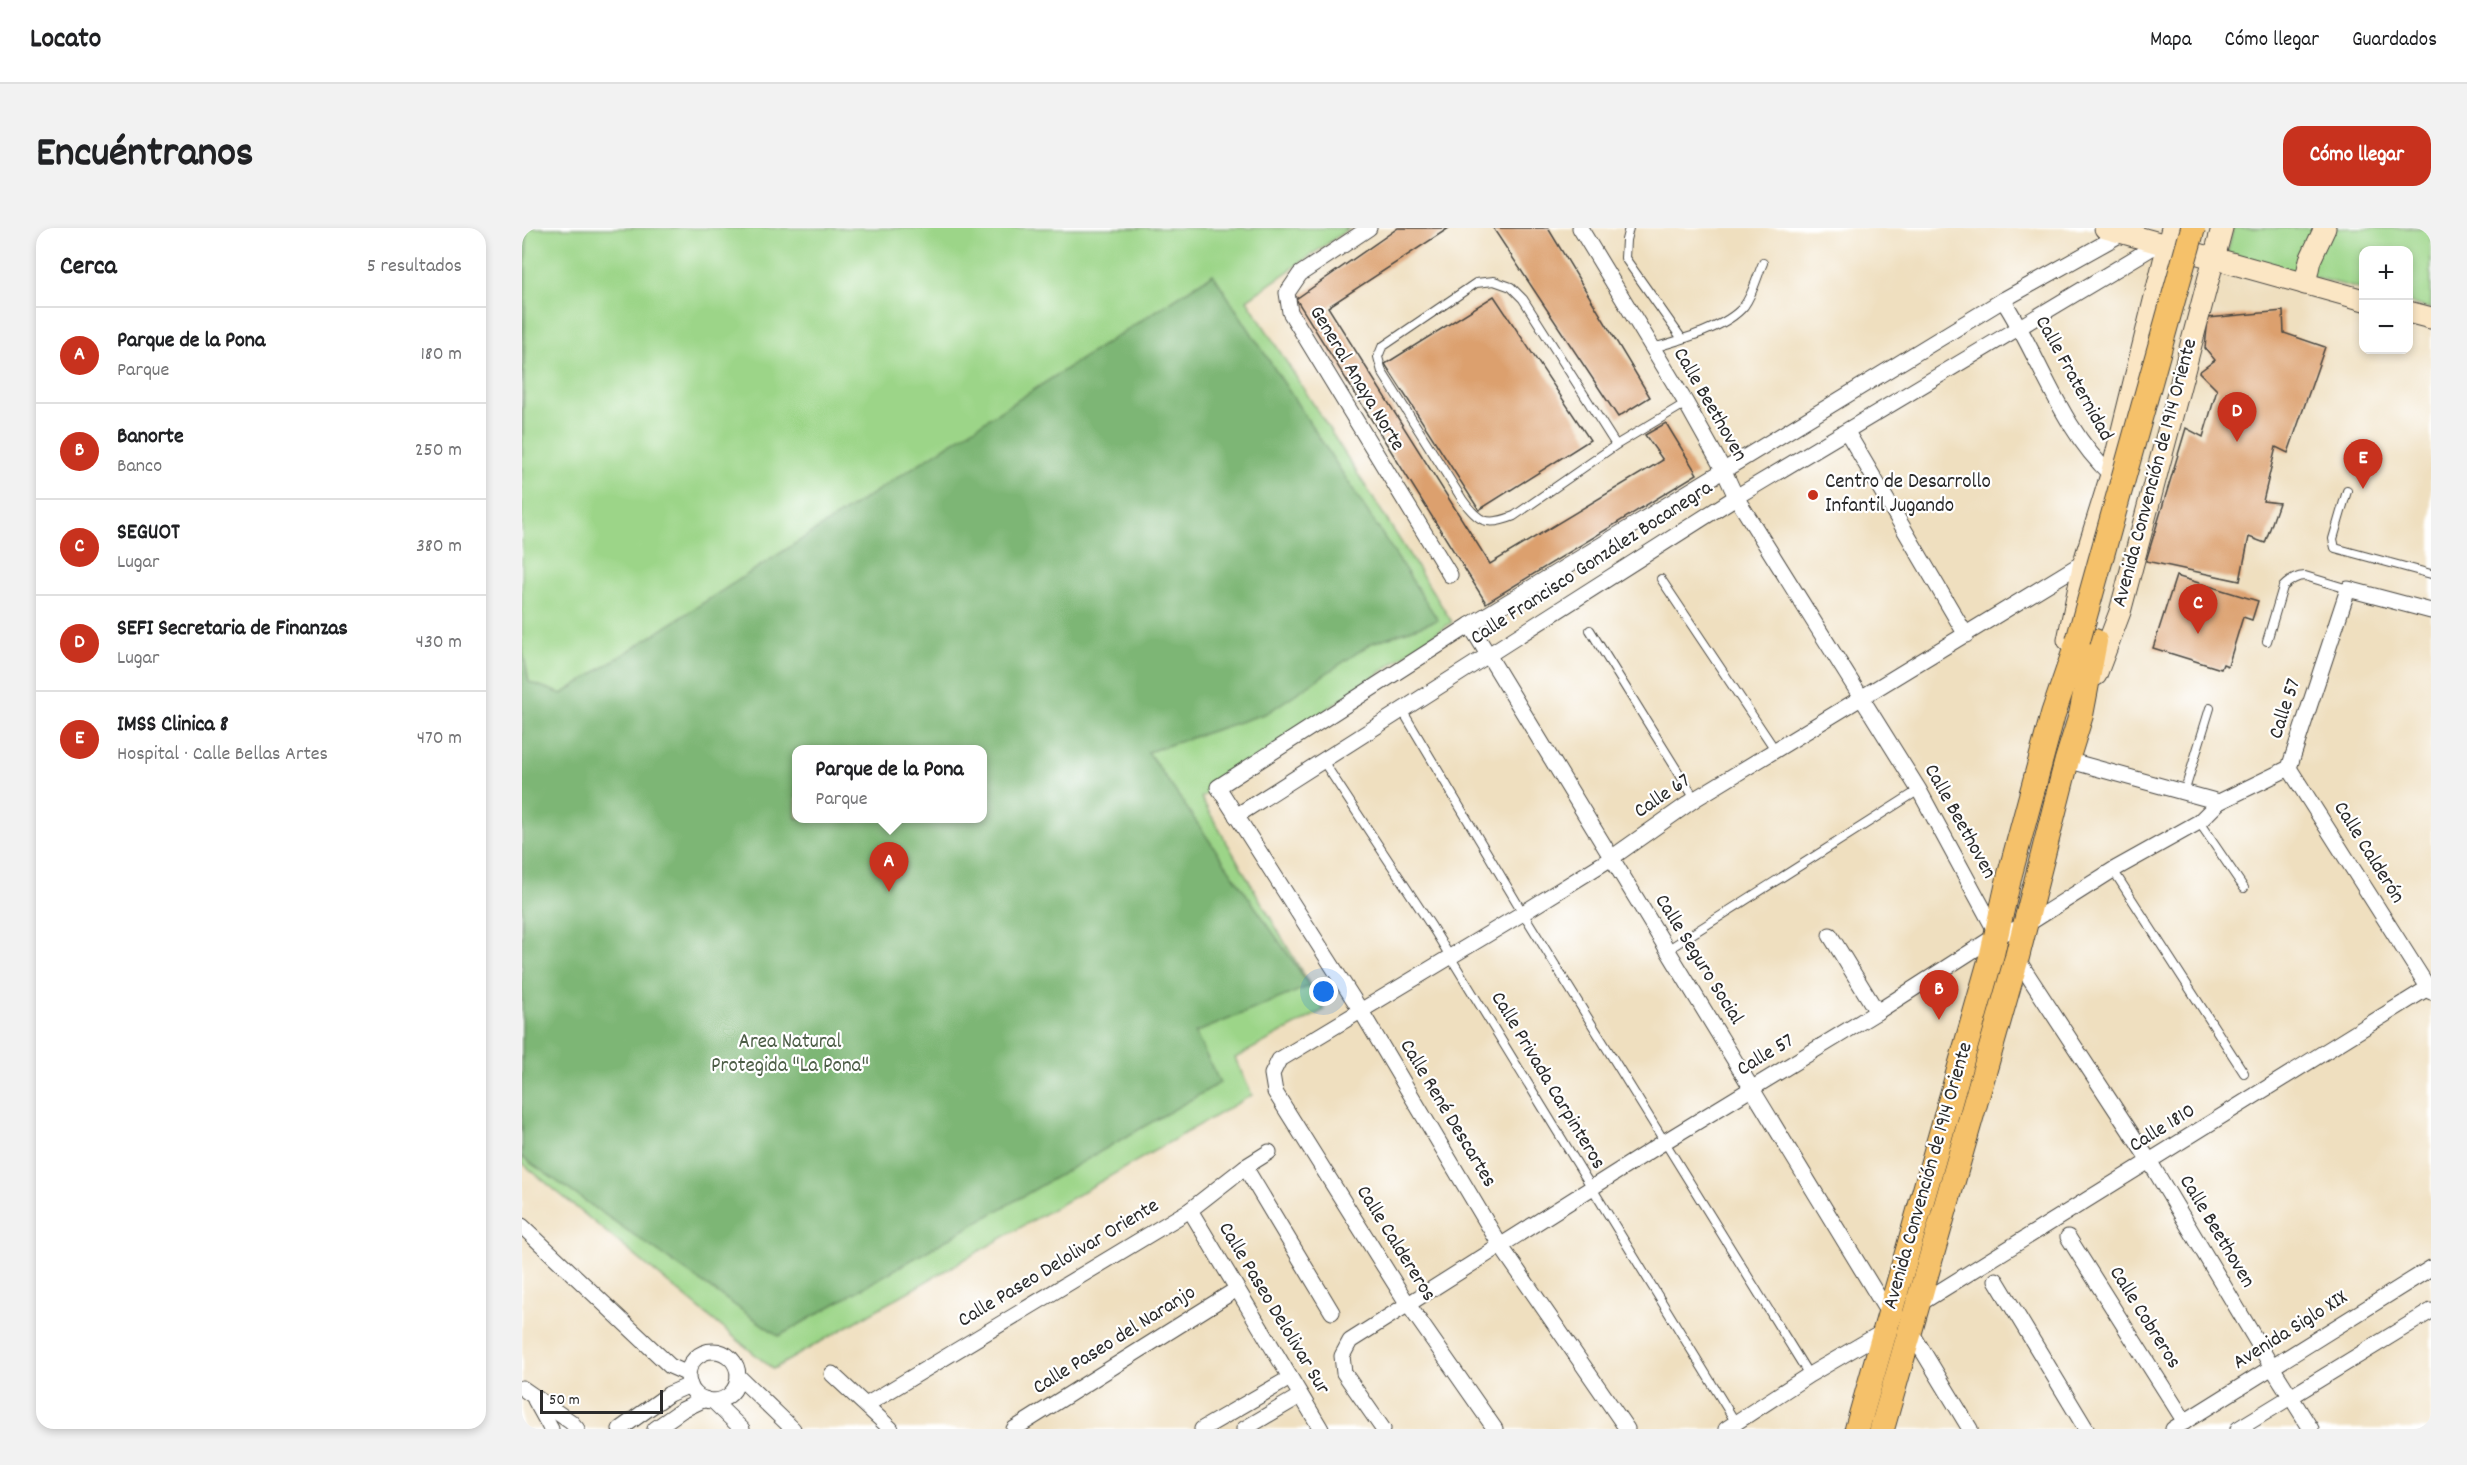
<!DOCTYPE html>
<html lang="es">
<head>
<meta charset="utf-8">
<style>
	body { margin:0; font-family:Dekko,sans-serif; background:#f2f2f2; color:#202124 }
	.controls { position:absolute; right:18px; top:18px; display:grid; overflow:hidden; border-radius:12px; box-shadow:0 3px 9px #0003 }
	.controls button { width:54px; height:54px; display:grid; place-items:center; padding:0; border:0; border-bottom:2px solid #e0e0e0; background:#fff; color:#202124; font:30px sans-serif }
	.scale { position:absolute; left:18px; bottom:15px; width:123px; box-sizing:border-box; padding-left:6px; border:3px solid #2b2b2b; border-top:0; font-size:16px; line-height:21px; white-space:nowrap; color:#2b2b2b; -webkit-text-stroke:4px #fff; paint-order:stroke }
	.you { position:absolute; left:802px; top:764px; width:21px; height:21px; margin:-15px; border:4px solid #fff; border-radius:50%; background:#1a73e8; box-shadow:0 0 0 9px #1a73e833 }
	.badge { display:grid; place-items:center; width:39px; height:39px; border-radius:50%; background:#c8321e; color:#fff; font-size:20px; font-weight:700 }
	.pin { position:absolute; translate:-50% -50px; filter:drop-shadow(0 2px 3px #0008) }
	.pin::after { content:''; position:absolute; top:32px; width:21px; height:18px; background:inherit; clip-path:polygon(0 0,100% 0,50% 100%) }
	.popup { position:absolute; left:270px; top:517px; width:195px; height:78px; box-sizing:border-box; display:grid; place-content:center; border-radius:12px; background:#fff; filter:drop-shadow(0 2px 4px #0005); font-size:20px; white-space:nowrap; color:#757577 }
	.popup b { font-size:22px; color:#202124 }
	.popup::after { content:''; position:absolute; left:50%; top:100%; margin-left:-12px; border:12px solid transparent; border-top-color:#fff }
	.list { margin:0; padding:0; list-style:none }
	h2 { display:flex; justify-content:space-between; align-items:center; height:78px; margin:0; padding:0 24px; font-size:26px }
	h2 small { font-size:20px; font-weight:400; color:#757577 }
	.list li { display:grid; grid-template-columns:39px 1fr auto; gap:18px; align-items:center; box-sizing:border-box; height:96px; padding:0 24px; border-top:2px solid #e0e0e0 }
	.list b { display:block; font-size:22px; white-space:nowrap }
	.list p { margin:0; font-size:20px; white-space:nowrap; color:#757577 }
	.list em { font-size:20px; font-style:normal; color:#757577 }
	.map { position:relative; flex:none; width:1909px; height:1201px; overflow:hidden; border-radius:18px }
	header { display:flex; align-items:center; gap:36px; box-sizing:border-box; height:84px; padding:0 30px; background:#fff; border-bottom:2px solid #e0e0e0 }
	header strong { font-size:28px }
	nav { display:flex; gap:33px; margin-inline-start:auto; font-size:21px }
	.intro { display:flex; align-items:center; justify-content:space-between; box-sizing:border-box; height:144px; padding:0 36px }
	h1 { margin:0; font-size:42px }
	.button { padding:15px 27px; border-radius:18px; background:#c8321e; color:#fff; font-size:21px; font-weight:700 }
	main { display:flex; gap:36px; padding:0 36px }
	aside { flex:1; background:#fff; border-radius:18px; box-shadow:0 3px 9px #0003 }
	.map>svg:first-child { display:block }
	.green { fill:#9cd588; stroke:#64805a; stroke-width:1.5; fill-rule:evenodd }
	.forest { fill:#7db674; stroke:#547050; stroke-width:1.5; fill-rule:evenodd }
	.building { fill:#dca06e }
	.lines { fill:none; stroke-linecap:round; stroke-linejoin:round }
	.lane-casing { stroke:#484641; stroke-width:10 }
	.street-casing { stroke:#484641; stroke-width:17 }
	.secondary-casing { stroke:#484641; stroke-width:23 }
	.primary-casing { stroke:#484641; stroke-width:26 }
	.lane { stroke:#fff; stroke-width:8 }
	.street { stroke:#fff; stroke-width:15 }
	.secondary { stroke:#fbe6c4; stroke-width:21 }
	.primary { stroke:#f5c16b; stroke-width:24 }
	.primary-bridge-casing { stroke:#484641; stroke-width:26; stroke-linecap:butt }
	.primary-bridge { stroke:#f5c16b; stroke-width:24 }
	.poi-dot { fill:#c8321e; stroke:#fff; stroke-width:2 }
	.labels { text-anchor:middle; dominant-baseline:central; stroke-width:4.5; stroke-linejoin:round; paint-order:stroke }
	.street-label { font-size:21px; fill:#2b2b2b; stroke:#fff }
	.poi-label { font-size:21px; fill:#2b2b2b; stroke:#fff; text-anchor:start }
	.park-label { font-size:21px; fill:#4d5e47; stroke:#fff }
</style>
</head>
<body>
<header>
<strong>Locato</strong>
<nav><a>Mapa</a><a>Cómo llegar</a><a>Guardados</a></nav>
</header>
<div class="intro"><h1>Encuéntranos</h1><a class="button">Cómo llegar</a></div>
<main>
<aside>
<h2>Cerca<small>5 resultados</small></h2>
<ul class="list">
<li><span class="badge">A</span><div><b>Parque de la Pona</b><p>Parque</p></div><em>180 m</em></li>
<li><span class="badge">B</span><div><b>Banorte</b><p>Banco</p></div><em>250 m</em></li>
<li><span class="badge">C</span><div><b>SEGUOT</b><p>Lugar</p></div><em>380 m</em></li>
<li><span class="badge">D</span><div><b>SEFI Secretaria de Finanzas</b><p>Lugar</p></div><em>430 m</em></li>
<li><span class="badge">E</span><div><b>IMSS Clinica 8</b><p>Hospital · Calle Bellas Artes</p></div><em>470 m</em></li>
</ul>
</aside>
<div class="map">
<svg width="1909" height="1201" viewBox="0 0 1909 1201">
	<rect width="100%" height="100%" fill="#fff"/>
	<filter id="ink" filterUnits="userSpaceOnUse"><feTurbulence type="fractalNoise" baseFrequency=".0167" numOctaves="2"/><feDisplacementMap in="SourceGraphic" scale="12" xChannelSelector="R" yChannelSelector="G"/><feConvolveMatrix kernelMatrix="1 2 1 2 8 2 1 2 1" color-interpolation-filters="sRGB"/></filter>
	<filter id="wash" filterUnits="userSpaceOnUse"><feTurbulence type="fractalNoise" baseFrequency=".008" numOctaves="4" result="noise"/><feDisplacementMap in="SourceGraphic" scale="24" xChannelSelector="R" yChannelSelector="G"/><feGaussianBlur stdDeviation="1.35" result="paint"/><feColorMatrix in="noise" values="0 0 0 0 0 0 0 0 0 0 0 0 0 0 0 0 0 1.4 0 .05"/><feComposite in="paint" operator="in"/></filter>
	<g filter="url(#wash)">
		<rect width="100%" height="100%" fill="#efdfbf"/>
		<g class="green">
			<path d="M 0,0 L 828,0 L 725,72 L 930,394 L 679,570 L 802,782 L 713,830 L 730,867 L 251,1141 L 0,935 ZM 274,522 L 460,522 L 460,590 L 274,590 Z"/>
			<path d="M 1711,0 L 1909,0 L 1909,81 L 1887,75 L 1886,22 L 1842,22 L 1841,62 L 1705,26 Z"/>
		</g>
		<g class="forest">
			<path d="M 0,0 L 5,0 L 0,243 Z"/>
			<path d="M 691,46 L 916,392 L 850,415 L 745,485 L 626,524 L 788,758 L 673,805 L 698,855 L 257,1108 L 0,929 L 0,418 L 7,454 L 40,466 ZM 274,522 L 460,522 L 460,590 L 274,590 Z"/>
		</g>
		<g id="blocks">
			<g class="building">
				<path d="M 876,0 L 927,0 L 806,79 L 968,336 L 1141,232 L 1123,207 L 1144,195 L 1175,246 L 964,375 L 774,71 Z"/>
				<path d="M 971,0 L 1026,0 L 1128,169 L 1096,189 Z"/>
				<path d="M 972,68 L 1068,212 L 957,282 L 863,136 Z"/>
				<path d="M 1761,83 L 1762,105 L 1803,119 L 1766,225 L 1754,219 L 1741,273 L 1757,275 L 1743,315 L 1727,309 L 1718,353 L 1624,333 L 1664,200 L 1681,209 L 1695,162 L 1677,144 L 1693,132 L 1683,120 L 1686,90 Z"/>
				<path d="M 1654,348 L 1736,373 L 1730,392 L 1721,389 L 1706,438 L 1701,436 L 1699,441 L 1631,420 Z"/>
			</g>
		</g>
	</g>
	<g filter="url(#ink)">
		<use href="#blocks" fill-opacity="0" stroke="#484641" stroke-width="1.5"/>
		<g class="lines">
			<defs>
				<g id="lane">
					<path d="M 1107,0 L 1104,12 L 1103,30 L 1160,111"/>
					<path d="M 1131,120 C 1158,112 1204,100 1222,78 C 1231,66 1235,48 1241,35"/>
					<path d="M 1094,217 L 1001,71 L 989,59 L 972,53 L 954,55 L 860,119 L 856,129 L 860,144 L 940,271 C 956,294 965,299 992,288 L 1094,217 L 1164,175"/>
					<path d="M 1825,263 L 1811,311 L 1813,320 L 1909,346"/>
					<path d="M 1139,351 L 1254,523"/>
					<path d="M 1068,402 L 1173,571"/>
					<path d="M 1745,413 L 1761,359 C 1768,352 1774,348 1783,348 L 1826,361"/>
					<path d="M 880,482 L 1001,685 L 1287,1147"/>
					<path d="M 801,533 L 910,699 L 1214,1195"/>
					<path d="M 1662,565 L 1688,480"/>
					<path d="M 1677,594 L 1722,660"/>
					<path d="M 1591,642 L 1722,845"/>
					<path d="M 1145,722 L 1397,562"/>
				</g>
				<g id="street">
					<path d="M 847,0 L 778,46 L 765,65 L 768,84 L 928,347"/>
					<path d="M 1058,0 L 1164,175 L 1202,243 L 1214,269 L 1397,562 L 1476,708"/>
					<path d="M 1481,72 C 1518,129 1539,201 1589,247"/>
					<path d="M 1325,204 L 1444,407"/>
					<path d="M 948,397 L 1368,1088"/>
					<path d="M 1545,532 L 1697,574"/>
					<path d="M 1767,540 L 1909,764"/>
					<path d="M 714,588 L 1214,269 L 1638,15"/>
					<path d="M 1308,707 L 1355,784"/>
					<path d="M 1492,726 L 1628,934 L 1750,1139 L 1789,1201"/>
					<path d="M 723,939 L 810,1084"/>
					<path d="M 668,982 L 799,1201"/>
					<path d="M 0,998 L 148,1138 L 166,1146"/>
					<path d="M 1546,1009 L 1663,1194"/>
					<path d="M 1474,1052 L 1564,1201"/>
					<path d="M 1394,1078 L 1909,758"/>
					<path d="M 1388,1102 L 1448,1201"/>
					<circle cx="191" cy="1148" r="25"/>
					<path d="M 310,1146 L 369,1201"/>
					<path d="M 216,1148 L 271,1201"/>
					<path d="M 0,1160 L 49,1194 L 55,1201"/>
					<path d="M 13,1172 L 29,1201"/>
					<path d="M 191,1173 L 220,1201"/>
					<path d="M 344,1177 L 668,982 L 723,939 L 747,924"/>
					<path d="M 98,1201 L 147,1166 L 168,1157"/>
					<path d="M 133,1201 L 160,1182 L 183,1171"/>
					<path d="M 492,1201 L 715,1061"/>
					<path d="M 680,1201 L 768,1150"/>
					<path d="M 722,1201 L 778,1168"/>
					<path d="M 861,1201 L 822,1145 L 820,1128 L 828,1113 L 1142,914 L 1355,784 L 1475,707 L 1501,699 L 1591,642 L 1677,594 L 1697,574 L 1767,540 L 1826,361 L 1909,383"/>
					<path d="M 973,1201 L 885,1075 L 753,864 L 750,846 L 757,832 L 1001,685 L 1088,631 L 1173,571 L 1562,334"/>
					<path d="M 1105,1201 L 978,1017 L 839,783 L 696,559 L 948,397 L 1117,294 L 1481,72 L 1601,5"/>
					<path d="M 1204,1201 L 1287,1147 L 1364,1102"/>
					<path d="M 1651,1201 L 1909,1040"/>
					<path d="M 1716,1201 L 1909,1083"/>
				</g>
				<g id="secondary">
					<path d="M 1583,0 L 1842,72"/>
					<path d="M 1783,56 L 1788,32 L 1803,0"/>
					<path d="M 1886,84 L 1909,90"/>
					<path d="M 1546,412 L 1562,334 L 1589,247 L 1650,0"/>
					<path d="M 1574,447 L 1598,384 L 1700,0"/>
				</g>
				<g id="primary">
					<path d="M 1335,1201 L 1470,726 L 1488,646 L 1531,486 L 1556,413"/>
					<path d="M 1360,1201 L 1495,729 L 1545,532 L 1559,487 L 1573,413"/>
				</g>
			</defs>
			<use href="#lane" class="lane-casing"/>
			<use href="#street" class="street-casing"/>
			<use href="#secondary" class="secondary-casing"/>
			<use href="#primary" class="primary-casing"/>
			<use href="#lane" class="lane"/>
			<use href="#street" class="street"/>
			<use href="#secondary" class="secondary"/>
			<use href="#primary" class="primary"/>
			<defs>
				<path id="primary-bridge" d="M 1556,413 L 1671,0"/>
			</defs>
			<use href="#primary-bridge" class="primary-bridge-casing"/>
			<use href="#primary-bridge" class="primary-bridge"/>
		</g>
	</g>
	<circle class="poi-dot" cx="1291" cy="267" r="6"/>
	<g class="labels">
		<g class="street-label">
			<text transform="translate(834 151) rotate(59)">General Anaya Norte</text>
			<text transform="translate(1551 151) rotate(61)">Calle Fraternidad</text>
			<text transform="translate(1187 177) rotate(60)">Calle Beethoven</text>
			<text transform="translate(1634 245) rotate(-75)">Avenida Convención de 1914 Oriente</text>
			<text transform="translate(1070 336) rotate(-33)">Calle Francisco González Bocanegra</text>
			<text transform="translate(1764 481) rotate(-72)">Calle 57</text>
			<text transform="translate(1141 569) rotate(-34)">Calle 67</text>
			<text transform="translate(1437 594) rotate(61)">Calle Beethoven</text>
			<text transform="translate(1846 625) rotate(58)">Calle Calderón</text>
			<text transform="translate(1176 732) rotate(58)">Calle Seguro Social</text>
			<text transform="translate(1244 828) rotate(-31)">Calle 57</text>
			<text transform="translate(1025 853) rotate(59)">Calle Privada Carpinteros</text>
			<text transform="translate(925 886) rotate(59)">Calle René Descartes</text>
			<text transform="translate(1641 901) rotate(-32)">Calle 1810</text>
			<text transform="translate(1407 948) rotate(-74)">Avenida Convención de 1914 Oriente</text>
			<text transform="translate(1694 1004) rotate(59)">Calle Beethoven</text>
			<text transform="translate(873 1016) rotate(58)">Calle Caldereros</text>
			<text transform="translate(537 1036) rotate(-31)">Calle Paseo Delolivar Oriente</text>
			<text transform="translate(751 1081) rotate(59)">Calle Paseo Delolivar Sur</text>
			<text transform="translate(1622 1090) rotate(58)">Calle Cobreros</text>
			<text transform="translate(1769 1103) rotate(-32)">Avenida Siglo XIX</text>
			<text transform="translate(593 1113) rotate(-32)">Calle Paseo del Naranjo</text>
		</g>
		<g class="poi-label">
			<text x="1303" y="255">Centro de Desarrollo<tspan x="1303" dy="24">Infantil Jugando</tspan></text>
		</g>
		<g class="park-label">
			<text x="268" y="815">Area Natural<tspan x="268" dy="24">Protegida "La Pona"</tspan></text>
		</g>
	</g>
</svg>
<div class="controls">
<button>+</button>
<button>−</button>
</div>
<div class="scale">50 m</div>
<div class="you"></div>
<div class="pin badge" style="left:367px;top:664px">A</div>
<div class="popup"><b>Parque de la Pona</b>Parque</div>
<div class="pin badge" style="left:1417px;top:792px">B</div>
<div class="pin badge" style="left:1676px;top:406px">C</div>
<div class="pin badge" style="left:1715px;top:214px">D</div>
<div class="pin badge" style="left:1841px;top:261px">E</div>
</div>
</main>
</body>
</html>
